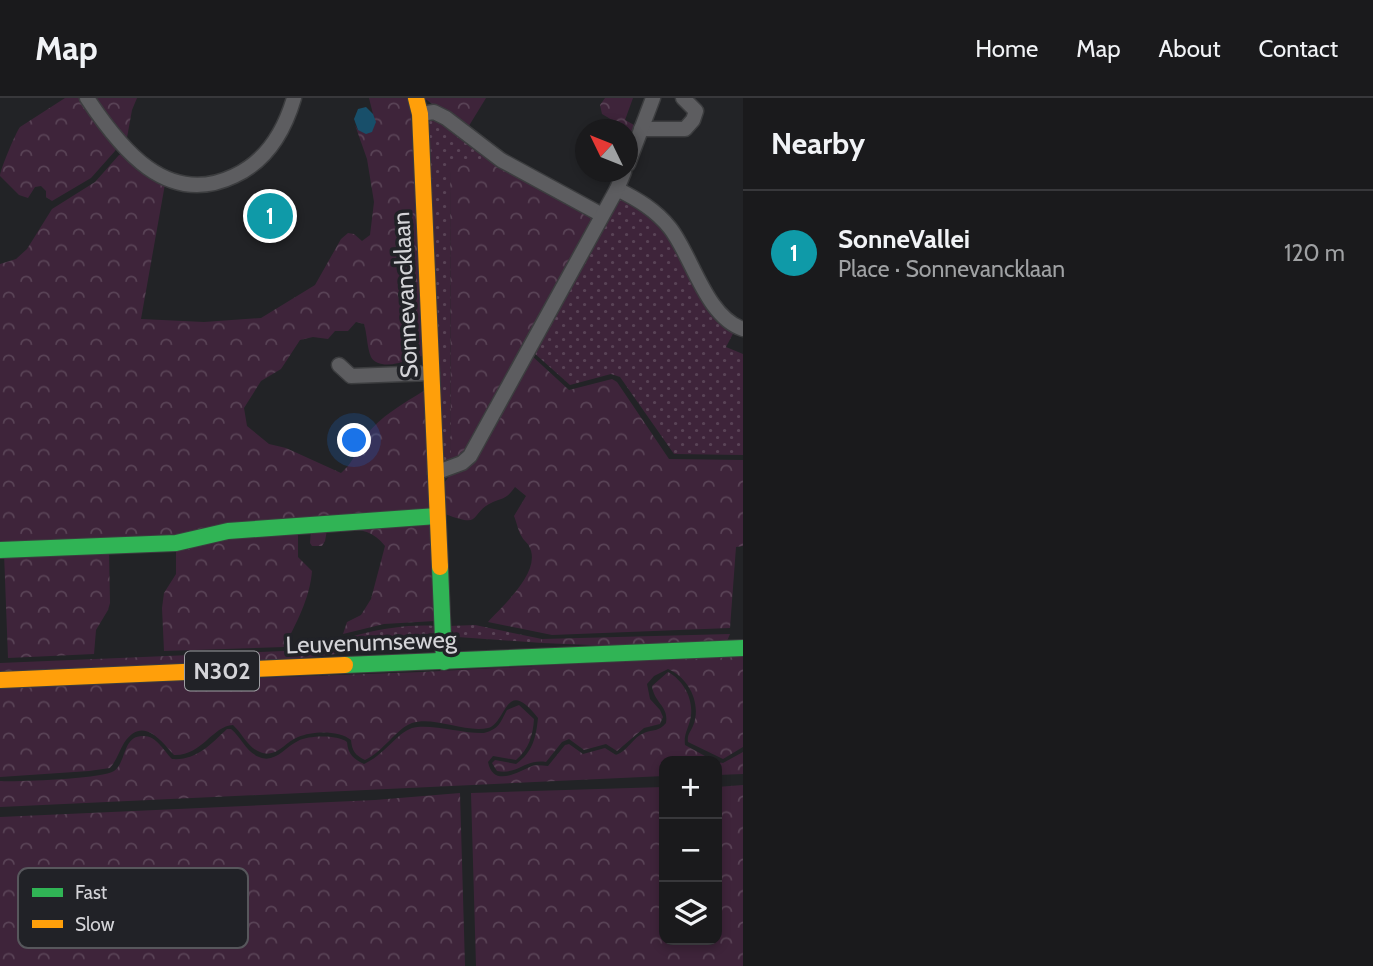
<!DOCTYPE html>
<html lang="en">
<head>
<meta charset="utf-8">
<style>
	body { margin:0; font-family:Cabin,sans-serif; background:#272729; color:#f1f3f6 }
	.controls { position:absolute; right:21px; bottom:21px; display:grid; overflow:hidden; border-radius:14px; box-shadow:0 4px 10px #0003 }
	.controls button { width:63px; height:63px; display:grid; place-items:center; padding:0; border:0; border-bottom:2px solid #38383b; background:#1a1a1c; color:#f1f3f6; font:35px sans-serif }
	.compass { position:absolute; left:575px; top:21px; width:63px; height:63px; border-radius:50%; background:#1a1a1c; box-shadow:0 4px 10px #0003; rotate:313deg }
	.you { position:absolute; left:355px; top:343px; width:24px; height:24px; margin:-18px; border:5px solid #fff; border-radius:50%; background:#1a73e8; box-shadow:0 0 0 10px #1a73e833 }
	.badge { display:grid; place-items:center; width:46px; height:46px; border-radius:50%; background:#1a73e8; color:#fff; font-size:23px; font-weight:700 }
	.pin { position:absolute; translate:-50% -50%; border:4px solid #fff; box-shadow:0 2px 7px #0006 }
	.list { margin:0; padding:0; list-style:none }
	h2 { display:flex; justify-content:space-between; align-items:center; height:91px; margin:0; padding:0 28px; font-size:30px }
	h2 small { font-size:23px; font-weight:400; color:#9fa1a3 }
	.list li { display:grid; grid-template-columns:46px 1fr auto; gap:21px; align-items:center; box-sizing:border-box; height:126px; padding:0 28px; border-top:2px solid #38383b }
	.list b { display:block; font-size:26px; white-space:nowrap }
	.list p { margin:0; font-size:23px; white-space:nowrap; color:#9fa1a3 }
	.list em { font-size:23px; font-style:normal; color:#9fa1a3 }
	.icon { flex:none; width:38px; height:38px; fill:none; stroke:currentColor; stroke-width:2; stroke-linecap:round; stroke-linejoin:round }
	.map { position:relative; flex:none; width:743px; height:868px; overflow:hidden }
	header { display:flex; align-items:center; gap:42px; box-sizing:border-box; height:98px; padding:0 35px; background:#1a1a1c; border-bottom:2px solid #38383b }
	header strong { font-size:33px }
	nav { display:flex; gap:38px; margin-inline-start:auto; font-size:24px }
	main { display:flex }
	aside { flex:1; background:#1a1a1c }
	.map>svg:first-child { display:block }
	.grass { fill:url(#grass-dots) }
	.forest { fill:url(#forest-crowns) }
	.water { fill:#184f6a }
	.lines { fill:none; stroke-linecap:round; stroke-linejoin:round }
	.street-casing { stroke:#3c3d3f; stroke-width:17 }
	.fast-casing { stroke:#3c3d3f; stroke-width:18 }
	.slow-casing { stroke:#3c3d3f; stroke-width:18 }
	.street { stroke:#5d5d60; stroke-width:14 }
	.fast { stroke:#30b455; stroke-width:16 }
	.slow { stroke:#ff9f0a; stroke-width:16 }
	.labels { text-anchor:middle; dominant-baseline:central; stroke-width:7; stroke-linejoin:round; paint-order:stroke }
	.shield { fill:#212227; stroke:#9e9fa3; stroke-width:2 }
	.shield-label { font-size:23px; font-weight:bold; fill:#d4d4d8 }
	.street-label { font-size:24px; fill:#d4d4d8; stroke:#212227 }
	.key { fill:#212227; stroke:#57575c; stroke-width:2 }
	.key-label { font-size:19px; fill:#d4d4d8 }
</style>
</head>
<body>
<header>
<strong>Map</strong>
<nav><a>Home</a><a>Map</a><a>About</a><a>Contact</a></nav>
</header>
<main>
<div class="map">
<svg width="743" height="868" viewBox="0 0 743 868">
	<defs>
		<pattern id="grass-dots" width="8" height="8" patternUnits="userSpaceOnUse" patternTransform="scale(1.75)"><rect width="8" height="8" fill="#3e243a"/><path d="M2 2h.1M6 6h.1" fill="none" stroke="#594356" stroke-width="1.8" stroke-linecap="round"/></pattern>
		<pattern id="forest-crowns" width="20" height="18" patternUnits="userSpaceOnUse" patternTransform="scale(1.75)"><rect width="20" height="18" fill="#3e243a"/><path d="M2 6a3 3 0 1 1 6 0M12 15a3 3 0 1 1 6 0" fill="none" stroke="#594356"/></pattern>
	</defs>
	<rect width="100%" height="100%" fill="#222326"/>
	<g class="grass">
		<path d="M 429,19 L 441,25 L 496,65 L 450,65 L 451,365 L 445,366 L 441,362 Z"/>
		<path d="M 629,101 L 658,121 L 735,232 L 726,249 L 743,256 L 743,357 L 674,356 L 620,279 L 611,276 L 570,287 L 533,254 L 615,102 Z"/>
		<path d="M 475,527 L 542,541 L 542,545 L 457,539 L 448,528 Z"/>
		<path d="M 436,528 L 432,540 L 426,544 L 305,560 L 307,552 C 349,539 391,525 436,528 Z"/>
	</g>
	<g class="forest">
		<path d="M 65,0 L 81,0 L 117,49 L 115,53 L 91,80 L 52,103 L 46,99 L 46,93 L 41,88 L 35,89 L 28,100 L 19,97 L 0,78 C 0,72 16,34 20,29 Z"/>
		<path d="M 92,0 L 137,0 L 132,12 L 126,45 Z"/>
		<path d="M 369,0 L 410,0 L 424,257 C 413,261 380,275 371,259 C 367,250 367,235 364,226 L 356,224 L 348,233 L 335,233 L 328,241 L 313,239 L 300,242 L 281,271 L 261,283 L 244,310 L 247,328 L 269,346 L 286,350 L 341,375 C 355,363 355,353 365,339 C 380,318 403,306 425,292 L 432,412 L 174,441 L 0,449 L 0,166 L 16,161 L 27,151 L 52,111 L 95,84 L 119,57 L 124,56 L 165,86 L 141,221 L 204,224 L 261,220 L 315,187 L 341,141 L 348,135 L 354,136 L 362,143 L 370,137 L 374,104 L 367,61 L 355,27 L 358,32 L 373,16 Z"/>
		<path d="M 424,0 L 486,0 L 467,31 Z"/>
		<path d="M 605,0 L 633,0 L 625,22 L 636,28 L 634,35 L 602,16 L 600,7 Z"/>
		<path d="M 450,65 L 496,65 L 593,118 L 581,146 L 465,355 L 451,365 Z"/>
		<path d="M 531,257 L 569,292 L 612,281 L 617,284 L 669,361 L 743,362 L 743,448 L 736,449 L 730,530 L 552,537 L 488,524 C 503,507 543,473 529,448 C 528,445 524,443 522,439 C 518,433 517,425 514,418 L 526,398 L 515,389 C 506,401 505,399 493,404 C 467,416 485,431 445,416 L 442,388 L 450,377 L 471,366 Z"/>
		<path d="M 431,426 L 435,523 L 384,526 L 343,536 L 347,524 L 361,517 L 371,501 L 385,448 C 370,428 350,431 327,432 L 325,443 L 322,448 L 312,448 L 310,445 L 311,431 Z"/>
		<path d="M 298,436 L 298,459 L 312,473 C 310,500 296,526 284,549 L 164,553 L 162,510 L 164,495 L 176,476 L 176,448 L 229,437 Z"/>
		<path d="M 109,452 L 110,505 L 108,512 L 96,532 L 94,556 L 8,560 L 4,455 Z"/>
		<path d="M 730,536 L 727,543 L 615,548 L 542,545 L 542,541 Z"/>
		<path d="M 307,552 L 305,560 L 0,574 L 0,565 Z"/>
		<path d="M 743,557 L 743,649 L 723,661 L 688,644 C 687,637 690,635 693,628 C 702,606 689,580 668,571 L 654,578 L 647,586 L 650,601 L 660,612 L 663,619 L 660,626 L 644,630 L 617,653 L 606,646 L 584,652 L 569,641 L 562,644 L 546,664 C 523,661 519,677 497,673 L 492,665 L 495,662 L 516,666 C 533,654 536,639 538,620 C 505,577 507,625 488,630 C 465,635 434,618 412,625 C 397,630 383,654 365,662 C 355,657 352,653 351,642 C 339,632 312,633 298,639 C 285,644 276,661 260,654 C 248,650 242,635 233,627 C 212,628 202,658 174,657 C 161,643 143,617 124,645 C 119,653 117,662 110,670 L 89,673 L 0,679 L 0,589 L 422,574 Z"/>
		<path d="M 668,574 C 686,584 696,606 689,626 C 686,635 684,638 685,647 L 714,663 L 664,663 L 664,678 L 0,709 L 0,683 C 17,684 102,681 114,673 C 127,664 122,638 143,638 C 157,638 163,652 172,661 C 196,663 211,646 227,631 L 231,631 C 241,639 246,654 259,659 C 275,666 285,649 298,643 C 310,637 337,637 347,644 C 348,657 354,661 364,666 C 383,658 397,635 412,630 C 429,625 465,636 484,635 C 499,631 500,625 507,612 L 519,607 L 534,621 C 533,637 529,651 516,662 L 493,658 L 488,664 C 493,689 516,675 530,669 C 536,666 542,668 548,668 L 565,647 L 569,646 L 583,656 L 605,650 L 616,657 C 628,653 633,639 644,635 C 653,631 659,634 666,625 C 669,608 654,605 652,588 Z"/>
		<path d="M 743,654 L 743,676 L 717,677 L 717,664 L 723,665 Z"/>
		<path d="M 743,687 L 743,868 L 476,868 L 471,695 L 664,689 L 664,842 L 717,842 L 717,689 Z"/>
		<path d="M 460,695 L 465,868 L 0,868 L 0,719 L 375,702 Z"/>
	</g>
	<path class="water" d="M 366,9 L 373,16 L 376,24 L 372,34 L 366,36 L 358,32 L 354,21 L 358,11 Z"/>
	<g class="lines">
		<defs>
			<g id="street">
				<path d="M 87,0 C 120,50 167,110 234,78 C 267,63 284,34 294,0"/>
				<path d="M 420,16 L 434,14 L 446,20 L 501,62 L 602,117"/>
				<path d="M 641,31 L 685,31 L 693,22 L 696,13 L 683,0"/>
				<path d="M 628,66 L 653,0"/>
				<path d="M 617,91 C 637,101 656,112 670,130 C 692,158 706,219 743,231"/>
				<path d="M 339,267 L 351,278 L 432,275"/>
				<path d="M 435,375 L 462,365 L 470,358 L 617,91 L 624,74"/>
			</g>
			<g id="fast">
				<path d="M 0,452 L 176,445 L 228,433 L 437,418"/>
				<path d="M 440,469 L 444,564"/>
				<path d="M 345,567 L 743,550"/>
			</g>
			<g id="slow">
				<path d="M 416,0 L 420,16 L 440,469"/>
				<path d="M 0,582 L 345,567"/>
			</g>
		</defs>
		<use href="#street" class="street-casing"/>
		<use href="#fast" class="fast-casing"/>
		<use href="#slow" class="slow-casing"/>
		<use href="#street" class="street"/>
		<use href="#fast" class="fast"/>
		<use href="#slow" class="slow"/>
	</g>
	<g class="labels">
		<rect class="shield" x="185" y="553.5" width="74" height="39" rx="5"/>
		<g class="shield-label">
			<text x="222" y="573">N302</text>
		</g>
		<g class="street-label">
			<text transform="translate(405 197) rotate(-93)">Sonnevancklaan</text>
			<text transform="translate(371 544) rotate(-2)">Leuvenumseweg</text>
		</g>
	</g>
	<rect x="18" y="770" width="230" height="80" rx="10" class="key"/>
	<rect x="32" y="790" width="31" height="9" fill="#30b455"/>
	<rect x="32" y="822" width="31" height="8" fill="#ff9f0a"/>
	<g class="key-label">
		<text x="75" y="801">Fast</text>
		<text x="75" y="833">Slow</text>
	</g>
</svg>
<div class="controls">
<button>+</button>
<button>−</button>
<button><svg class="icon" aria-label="layers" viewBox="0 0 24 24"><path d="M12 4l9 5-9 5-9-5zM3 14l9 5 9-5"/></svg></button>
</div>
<svg class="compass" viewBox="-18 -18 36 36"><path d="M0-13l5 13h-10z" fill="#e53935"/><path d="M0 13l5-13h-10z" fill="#9fa1a3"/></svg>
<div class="you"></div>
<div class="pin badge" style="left:270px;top:118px;background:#0f9aa8">1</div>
</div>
<aside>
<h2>Nearby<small></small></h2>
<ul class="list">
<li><span class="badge" style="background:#0f9aa8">1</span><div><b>SonneVallei</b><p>Place · Sonnevancklaan</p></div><em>120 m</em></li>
</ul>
</aside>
</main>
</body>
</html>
